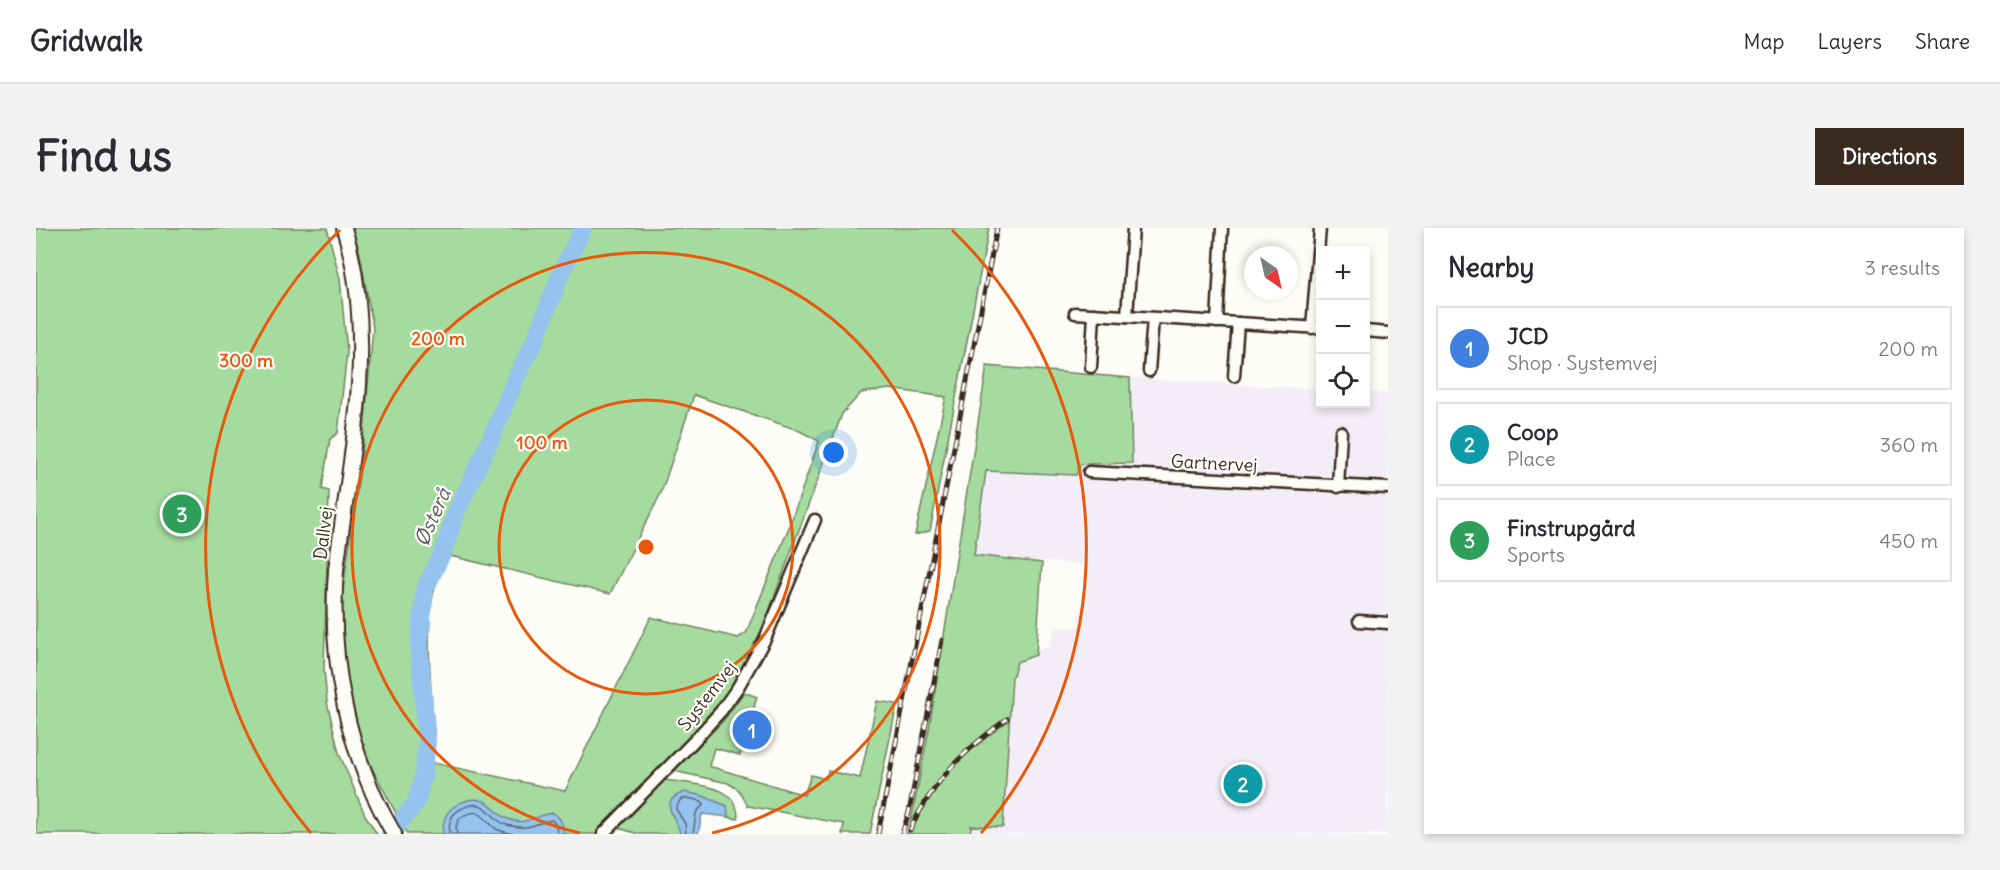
<!DOCTYPE html>
<html lang="en">
<head>
<meta charset="utf-8">
<style>
	body { margin:0; font-family:Delius,sans-serif; background:#f2f2f3; color:#2b2b33 }
	.controls { position:absolute; right:18px; top:18px; display:grid; overflow:hidden; border-radius:0px; box-shadow:0 3px 9px #0003 }
	.controls button { width:54px; height:54px; display:grid; place-items:center; padding:0; border:0; border-bottom:2px solid #e1e1e2; background:#fff; color:#2b2b33; font:30px sans-serif }
	.compass { position:absolute; left:1208px; top:18px; width:54px; height:54px; border-radius:50%; background:#fff; box-shadow:0 3px 9px #0003; rotate:146deg }
	.you { position:absolute; left:798px; top:225px; width:21px; height:21px; margin:-15px; border:4px solid #fff; border-radius:50%; background:#1a73e8; box-shadow:0 0 0 9px #1a73e833 }
	.badge { display:grid; place-items:center; width:39px; height:39px; border-radius:50%; background:#3b2a1e; color:#fff; font-size:20px; font-weight:700 }
	.pin { position:absolute; translate:-50% -50%; border:3px solid #fff; box-shadow:0 2px 6px #0006 }
	.list { margin:0; padding:0; list-style:none }
	h2 { display:flex; justify-content:space-between; align-items:center; height:78px; margin:0; padding:0 24px; font-size:26px }
	h2 small { font-size:20px; font-weight:400; color:#7c7c81 }
	.list li { display:grid; grid-template-columns:39px 1fr auto; gap:18px; align-items:center; box-sizing:border-box; height:84px; margin:0 12px 12px; padding:0 12px; border:2px solid #e1e1e2; border-radius:0px }
	.list b { display:block; font-size:22px; white-space:nowrap }
	.list p { margin:0; font-size:20px; white-space:nowrap; color:#7c7c81 }
	.list em { font-size:20px; font-style:normal; color:#7c7c81 }
	.icon { flex:none; width:33px; height:33px; fill:none; stroke:currentColor; stroke-width:2; stroke-linecap:round; stroke-linejoin:round }
	.map { position:relative; flex:none; width:1352px; height:606px; overflow:hidden; border-radius:0px }
	header { display:flex; align-items:center; gap:36px; box-sizing:border-box; height:84px; padding:0 30px; background:#fff; border-bottom:2px solid #e1e1e2 }
	header strong { font-size:28px }
	nav { display:flex; gap:33px; margin-inline-start:auto; font-size:21px }
	.intro { display:flex; align-items:center; justify-content:space-between; box-sizing:border-box; height:144px; padding:0 36px }
	h1 { margin:0; font-size:42px }
	.button { padding:15px 27px; border-radius:0px; background:#3b2a1e; color:#fff; font-size:21px; font-weight:700 }
	main { display:flex; gap:36px; padding:0 36px }
	aside { flex:1; background:#fff; border-radius:0px; box-shadow:0 3px 9px #0003 }
	.map>svg:first-child { display:block }
	.built { fill:#f3edf8 }
	.green { fill:#a5db9e; stroke:#70825e; stroke-width:1.5; fill-rule:evenodd }
	.water { fill:#94c3ef; stroke:#70869b; stroke-width:1.5 }
	.lines { fill:none; stroke-linecap:round; stroke-linejoin:round }
	.shore { stroke:#5f6772; stroke-width:1.5 }
	.river { stroke:#94c3ef; stroke-width:18 }
	.minor-casing { stroke:#3b2a1e; stroke-width:15 }
	.tertiary-casing { stroke:#3b2a1e; stroke-width:18 }
	.minor { stroke:#fdfcf7; stroke-width:10 }
	.tertiary { stroke:#fdfcf7; stroke-width:14 }
	.rail-casing { stroke:#3b2a1e; stroke-width:5 }
	.rail { stroke:#fdfcf7; stroke-width:3; stroke-dasharray:9; stroke-linecap:butt }
	.ring { fill:none; stroke:#e8590c; stroke-width:3 }
	.labels { text-anchor:middle; dominant-baseline:central; stroke-width:4.5; stroke-linejoin:round; paint-order:stroke }
	.street-label { font-size:18px; fill:#3b2a1e; stroke:#fdfcf7 }
	.water-label { font-size:20px; font-style:italic; fill:#56585d; stroke:#fdfcf7 }
	.centre { fill:#e8590c; stroke:#fdfcf7; stroke-width:3 }
	.ring-label { font-size:18px; text-anchor:middle; font-weight:bold; fill:#e8590c; stroke:#fdfcf7; stroke-width:4.5; stroke-linejoin:round; paint-order:stroke }
</style>
</head>
<body>
<header>
<strong>Gridwalk</strong>
<nav><a>Map</a><a>Layers</a><a>Share</a></nav>
</header>
<div class="intro"><h1>Find us</h1><a class="button">Directions</a></div>
<main>
<div class="map">
<svg width="1352" height="606" viewBox="0 0 1352 606">
	<rect width="100%" height="100%" fill="#fdfcf7"/>
	<filter id="ink" filterUnits="userSpaceOnUse"><feTurbulence type="fractalNoise" baseFrequency=".0167" numOctaves="2"/><feDisplacementMap in="SourceGraphic" scale="12" xChannelSelector="R" yChannelSelector="G"/><feConvolveMatrix kernelMatrix="1 2 1 2 8 2 1 2 1" color-interpolation-filters="sRGB"/></filter>
	<g filter="url(#ink)">
		<path class="built" d="M 1094,150 L 1284,161 L 1284,176 L 1330,176 L 1330,164 L 1352,165 L 1352,606 L 934,606 L 934,598 L 967,599 L 979,429 L 1013,419 L 1019,399 L 1042,400 L 1050,337 L 938,327 L 950,243 L 1040,247 L 1044,236 L 1096,234 Z"/>
		<g class="green">
			<path d="M 0,0 L 291,0 L 304,51 L 311,124 L 302,205 L 294,211 L 286,261 L 293,263 L 288,441 L 291,474 L 303,525 L 329,587 L 341,606 L 0,606 Z"/>
			<path d="M 316,0 L 953,0 L 894,303 L 879,307 L 910,169 L 854,161 L 825,165 L 806,186 L 726,402 L 704,445 L 688,471 L 665,498 L 560,606 L 371,606 L 327,523 L 305,423 L 304,383 L 326,226 L 337,100 L 324,26 ZM 658,167 L 762,202 L 783,213 L 753,299 L 710,405 L 702,410 L 615,389 L 529,563 L 397,535 C 400,479 387,423 397,367 C 400,354 406,340 410,327 L 574,366 L 625,265 Z"/>
			<path d="M 951,138 L 1094,150 L 1096,235 L 1045,236 L 1040,247 L 950,243 L 938,327 L 1006,335 L 1000,427 L 981,434 L 976,450 L 967,599 L 935,598 L 934,606 L 871,606 L 877,583 L 893,501 Z"/>
			<path d="M 708,464 L 721,469 L 704,527 L 678,520 L 673,538 L 768,567 L 775,547 L 790,551 L 792,543 L 824,550 L 841,473 L 861,476 L 834,606 L 806,606 L 808,596 L 712,578 L 703,562 L 692,555 L 638,543 L 688,492 Z"/>
			<path d="M 629,552 C 656,557 703,554 702,591 L 692,589 L 691,578 L 667,568 L 634,584 L 644,598 L 644,606 L 603,606 L 582,600 Z"/>
		</g>
		<g class="water">
			<path d="M 649,564 L 667,568 L 691,578 L 692,589 L 666,586 L 662,606 L 644,606 C 643,590 618,574 649,564 Z"/>
			<path d="M 438,571 C 459,573 456,584 470,590 C 490,600 500,586 517,585 C 524,589 529,598 527,606 L 407,606 C 405,585 418,574 438,571 Z"/>
		</g>
		<g class="lines">
			<g class="shore">
				<path d="M 413,606 C 413,596 414,587 423,582 C 452,565 452,592 471,597 C 495,603 497,595 516,592 L 520,597 L 521,606"/>
				<path d="M 421,606 L 420,598 L 424,590 C 445,577 446,590 460,601 C 466,604 473,605 479,606"/>
				<path d="M 650,606 L 649,596 L 640,581 L 644,572 C 651,569 662,571 668,576 L 660,585 L 657,606"/>
			</g>
			<path class="river" d="M 354,606 L 380,575 L 387,548 L 391,514 L 383,418 L 389,361 L 407,324 L 421,282 L 454,213 L 480,150 L 499,112 L 526,43 L 547,0"/>
			<defs>
				<g id="minor">
					<path d="M 1039,85 L 1284,100"/>
					<path d="M 1091,88 L 1097,0"/>
					<path d="M 1181,94 L 1186,0"/>
					<path d="M 1276,100 L 1284,0"/>
					<path d="M 1330,103 L 1352,105"/>
					<path d="M 1055,139 L 1058,86"/>
					<path d="M 1113,143 L 1117,90"/>
					<path d="M 1198,148 L 1202,95"/>
					<path d="M 1053,244 L 1352,260"/>
					<path d="M 1302,259 L 1305,204"/>
					<path d="M 1323,393 L 1352,395"/>
					<path d="M 567,606 L 657,514 L 685,483 L 702,459 L 729,411 L 779,292"/>
				</g>
				<path id="tertiary" d="M 308,0 C 342,111 314,229 300,342 C 293,433 311,526 358,606"/>
			</defs>
			<use href="#minor" class="minor-casing"/>
			<use href="#tertiary" class="tertiary-casing"/>
			<use href="#minor" class="minor"/>
			<use href="#tertiary" class="tertiary"/>
			<defs>
				<g id="rail">
					<path d="M 874,602 C 898,552 926,524 971,491"/>
					<path d="M 842,606 L 961,0"/>
					<path d="M 866,606 L 873,584 L 906,412"/>
				</g>
			</defs>
			<use href="#rail" class="rail-casing"/>
			<use href="#rail" class="rail"/>
		</g>
	</g>
	<g class="ring">
		<circle cx="610" cy="319" r="147"/>
		<path d="M544 605A294 294 0 1 1 676 605"/>
		<path d="M275 605A441 441 0 0 1 304 2M916 2A441 441 0 0 1 945 605"/>
	</g>
	<g class="labels">
		<g class="street-label">
			<text transform="translate(1178 235) rotate(3)">Gartnervej</text>
			<text transform="translate(287 305) rotate(-83)">Dallvej</text>
			<text transform="translate(671 468) rotate(-52)">Systemvej</text>
		</g>
		<g class="water-label">
			<text transform="translate(396 289) rotate(-66)">Østerå</text>
		</g>
	</g>
	<circle cx="610" cy="319" r="9" class="centre"/>
	<g class="ring-label">
		<text x="402" y="117">200 m</text>
		<text x="210" y="139">300 m</text>
		<text x="506" y="221">100 m</text>
	</g>
</svg>
<div class="controls">
<button>+</button>
<button>−</button>
<button><svg class="icon" aria-label="locate" viewBox="0 0 24 24"><circle cx="12" cy="12" r="6"/><path d="M12 2v4M12 18v4M2 12h4M18 12h4"/></svg></button>
</div>
<svg class="compass" viewBox="-18 -18 36 36"><path d="M0-13l5 13h-10z" fill="#e53935"/><path d="M0 13l5-13h-10z" fill="#7c7c81"/></svg>
<div class="you"></div>
<div class="pin badge" style="left:716px;top:502px;background:#3f7fe0">1</div>
<div class="pin badge" style="left:1207px;top:556px;background:#0f9aa8">2</div>
<div class="pin badge" style="left:146px;top:286px;background:#2e9e5b">3</div>
</div>
<aside>
<h2>Nearby<small>3 results</small></h2>
<ul class="list">
<li><span class="badge" style="background:#3f7fe0">1</span><div><b>JCD</b><p>Shop · Systemvej</p></div><em>200 m</em></li>
<li><span class="badge" style="background:#0f9aa8">2</span><div><b>Coop</b><p>Place</p></div><em>360 m</em></li>
<li><span class="badge" style="background:#2e9e5b">3</span><div><b>Finstrupgård</b><p>Sports</p></div><em>450 m</em></li>
</ul>
</aside>
</main>
</body>
</html>
